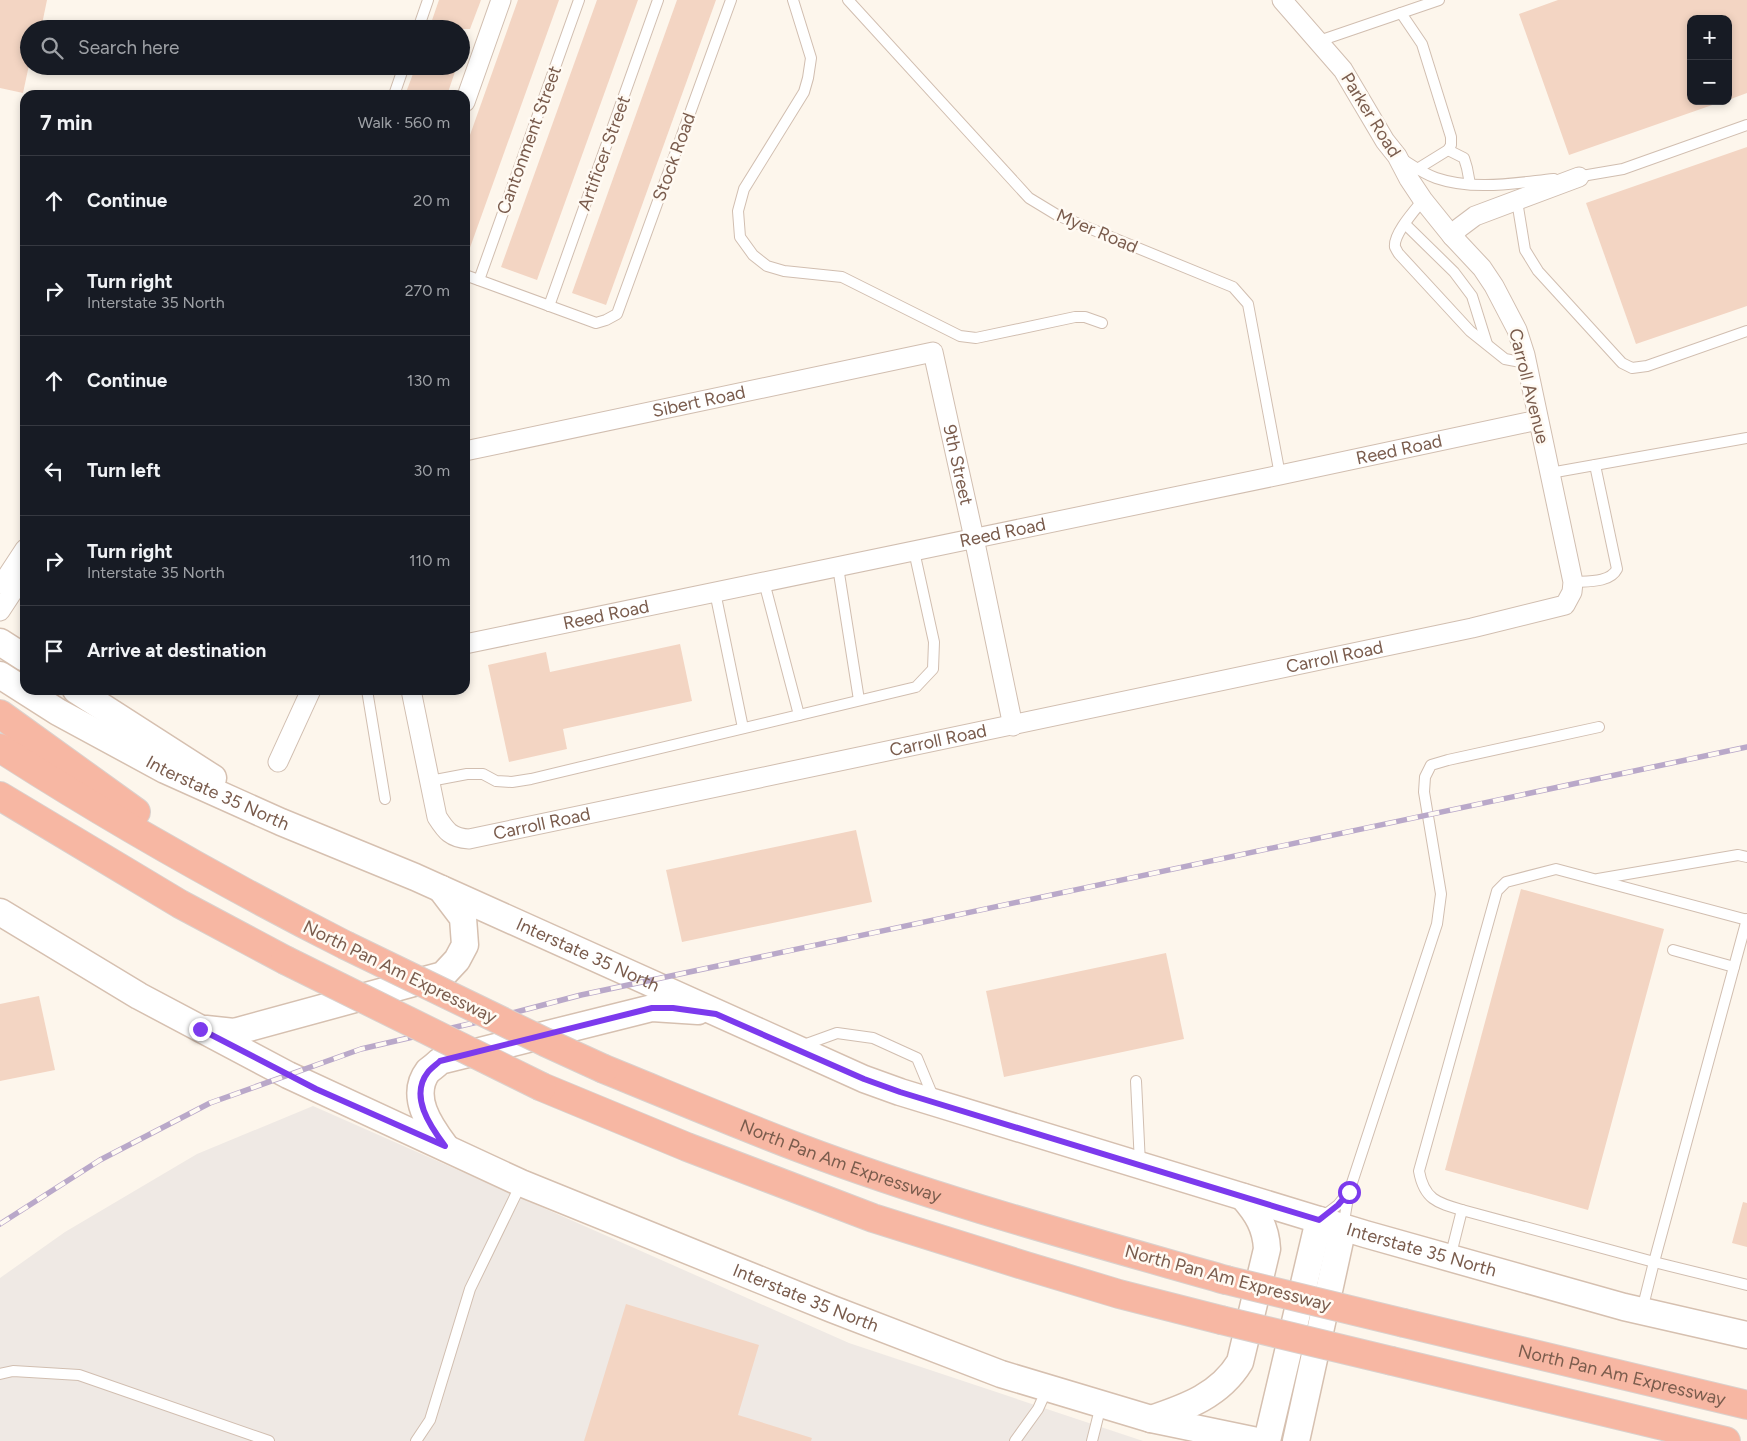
<!DOCTYPE html>
<html lang="en">
<head>
<meta charset="utf-8">
<style>
	body { margin:0; font-family:Figtree,sans-serif; background:#242831; color:#f1f3f6 }
	.controls { position:absolute; right:15px; top:15px; display:grid; overflow:hidden; border-radius:10px; box-shadow:0 2px 8px #0003 }
	.controls button { width:45px; height:45px; display:grid; place-items:center; padding:0; border:0; border-bottom:1px solid #363941; background:#171b24; color:#f1f3f6; font:25px sans-serif }
	.stop { position:absolute; width:15px; height:15px; margin:-11px; border:4px solid #7c3aed; border-radius:50%; background:#fff }
	.stop.end { background:#7c3aed; border-color:#fff; box-shadow:0 1px 5px #0008 }
	.list { margin:0; padding:0; list-style:none }
	h2 { display:flex; justify-content:space-between; align-items:center; height:65px; margin:0; padding:0 20px; font-size:21px }
	h2 small { font-size:16px; font-weight:400; color:#9ea1a6 }
	.list li { display:grid; grid-template-columns:32px 1fr auto; gap:15px; align-items:center; box-sizing:border-box; height:90px; padding:0 20px; border-top:1px solid #363941 }
	.list b { display:block; font-size:19px; white-space:nowrap }
	.list p { margin:0; font-size:16px; white-space:nowrap; color:#9ea1a6 }
	.list em { font-size:16px; font-style:normal; color:#9ea1a6 }
	.icon { flex:none; width:28px; height:28px; fill:none; stroke:currentColor; stroke-width:2; stroke-linecap:round; stroke-linejoin:round }
	.map { position:relative; flex:none; width:1747px; height:1441px; overflow:hidden }
	.search { position:absolute; background:#171b24; box-shadow:0 2px 8px #0003; left:20px; top:20px; width:450px; height:55px; display:flex; align-items:center; gap:12px; box-sizing:border-box; padding:0 18px; border-radius:28px; color:#9ea1a6; font-size:19px }
	.panel { position:absolute; background:#171b24; box-shadow:0 2px 8px #0003; left:20px; top:90px; width:450px; height:605px; border-radius:15px }
	.map>svg:first-child { display:block }
	.industrial { fill:#efe9e4 }
	.building { fill:#f3d5c3 }
	.lines { fill:none; stroke-linecap:round; stroke-linejoin:round }
	.service-casing { stroke:#d1beb0; stroke-width:12 }
	.minor-casing { stroke:#d1beb0; stroke-width:21 }
	.secondary-casing { stroke:#d6c0b0; stroke-width:29 }
	.motorway-casing { stroke:#dad1cd; stroke-width:30 }
	.service { stroke:#fff; stroke-width:10 }
	.minor { stroke:#fff; stroke-width:19 }
	.secondary { stroke:#fff; stroke-width:26 }
	.motorway { stroke:#f7b7a3; stroke-width:28 }
	.rail-casing { stroke:#b9a8c9; stroke-width:5.5 }
	.rail { stroke:#fffaf3; stroke-width:4; stroke-dasharray:11; stroke-linecap:butt }
	.motorway-bridge-casing { stroke:#dad1cd; stroke-width:30; stroke-linecap:butt }
	.motorway-bridge { stroke:#f7b7a3; stroke-width:28 }
	.route { stroke:#7c3aed; stroke-width:6 }
	.labels { text-anchor:middle; dominant-baseline:central; stroke-width:5; stroke-linejoin:round; paint-order:stroke }
	.street-label { font-size:18px; fill:#7a5c4d; stroke:#fffaf3 }
</style>
</head>
<body>
<div class="map">
<svg width="1747" height="1441" viewBox="0 0 1747 1441">
	<rect width="100%" height="100%" fill="#fdf6ec"/>
	<path class="industrial" d="M 313,1106 L 849,1343 L 1143,1441 L 0,1441 L 0,1278 L 65,1232 L 197,1154 Z"/>
	<g class="building">
		<path d="M 0,0 L 47,0 L 41,29 L 29,29 L 29,65 L 23,93 L 0,88 Z"/>
		<path d="M 439,0 L 481,0 L 470,29 L 429,29 Z"/>
		<path d="M 518,0 L 559,0 L 467,256 L 465,256 L 465,149 Z"/>
		<path d="M 597,0 L 638,0 L 537,280 L 501,267 Z"/>
		<path d="M 677,0 L 716,0 L 606,305 L 572,293 Z"/>
		<path d="M 1558,0 L 1747,0 L 1747,93 L 1728,100 L 1728,19 L 1691,19 L 1691,101 L 1718,101 L 1718,103 L 1569,155 L 1519,14 Z"/>
		<path d="M 416,66 L 457,66 L 447,95 L 405,95 Z"/>
		<path d="M 1747,147 L 1747,306 L 1636,344 L 1586,203 Z"/>
		<path d="M 680,644 L 692,701 L 563,729 L 567,749 L 509,762 L 488,665 L 546,652 L 550,672 Z"/>
		<path d="M 856,830 L 872,902 L 682,942 L 666,870 Z"/>
		<path d="M 1521,889 L 1664,929 L 1588,1210 L 1445,1170 Z"/>
		<path d="M 1166,953 L 1184,1039 L 1004,1077 L 986,991 Z"/>
		<path d="M 39,996 L 55,1070 L 0,1081 L 0,1004 Z"/>
		<path d="M 1743,1202 L 1747,1203 L 1747,1247 L 1732,1243 Z"/>
		<path d="M 626,1304 L 759,1345 L 738,1415 L 812,1438 L 811,1441 L 584,1441 Z"/>
	</g>
	<g class="lines">
		<defs>
			<g id="service">
				<path d="M 793,0 L 811,58 L 808,78 L 804,92 L 744,189 L 738,211 L 740,237 L 753,255 L 767,266 L 784,271 L 842,277 L 960,336 L 976,338 L 1075,317 L 1085,317 L 1102,323"/>
				<path d="M 848,0 L 1029,198 L 1057,215 L 1233,287 L 1248,304 L 1280,475"/>
				<path d="M 1401,13 L 1422,44 L 1451,137 L 1451,145 L 1448,150 L 1414,171"/>
				<path d="M 418,29 L 428,0"/>
				<path d="M 1319,41 L 1439,0"/>
				<path d="M 394,95 L 404,66"/>
				<path d="M 1448,150 L 1464,158 L 1467,168 L 1470,184"/>
				<path d="M 1402,159 C 1413,166 1424,174 1436,178 C 1474,191 1515,183 1554,179"/>
				<path d="M 1576,177 L 1623,169 L 1747,125"/>
				<path d="M 1423,200 C 1415,210 1393,234 1395,247 C 1395,247 1398,253 1399,254 L 1470,331 L 1505,359 L 1526,363"/>
				<path d="M 1517,201 L 1525,250 L 1538,271 L 1622,363 L 1632,368 L 1647,366 L 1747,331"/>
				<path d="M 1405,224 L 1454,272 L 1472,296 L 1487,344"/>
				<path d="M 465,275 L 596,323 L 606,320 L 617,314 L 731,0"/>
				<path d="M 479,280 L 579,0"/>
				<path d="M 549,306 L 658,0"/>
				<path d="M 1550,473 L 1747,438"/>
				<path d="M 838,567 L 859,700"/>
				<path d="M 764,582 L 799,715"/>
				<path d="M 1573,582 C 1587,581 1610,583 1617,569 L 1595,465"/>
				<path d="M 715,592 L 743,728"/>
				<path d="M 367,690 L 385,799"/>
				<path d="M 430,781 L 467,774 L 483,774 L 496,781 L 512,782 L 531,779 L 916,687 L 933,669 L 934,642 L 914,551"/>
				<path d="M 1598,879 L 1738,855 L 1747,857"/>
				<path d="M 1747,919 L 1654,1262 L 1747,1285"/>
				<path d="M 1673,950 L 1734,967"/>
				<path d="M 801,1046 L 837,1033 L 873,1038 L 917,1058 L 934,1099"/>
				<path d="M 1136,1081 L 1140,1164"/>
				<path d="M 1462,1210 C 1437,1203 1424,1199 1419,1171 L 1497,891 L 1506,882 L 1556,869 L 1747,920"/>
				<path d="M 1321,1218 L 1338,1205 L 1347,1194"/>
				<path d="M 1343,1227 L 1349,1192 L 1437,924 L 1441,894 L 1424,792 L 1425,777 L 1431,765 L 1448,760 L 1599,727"/>
				<path d="M 1450,1258 L 1462,1210 L 1654,1262 L 1642,1310"/>
				<path d="M 0,1374 L 13,1371 L 79,1375 L 269,1441"/>
				<path d="M 416,1441 L 430,1420 L 470,1289 L 521,1184"/>
				<path d="M 1015,1441 L 1038,1409 L 1047,1389"/>
				<path d="M 1092,1441 L 1101,1405"/>
			</g>
			<g id="minor">
				<path d="M 465,102 L 501,0"/>
				<path d="M 1452,236 L 1459,228 L 1475,216 L 1579,177"/>
				<path id="s1" d="M 465,451 L 933,352 L 974,538 L 1013,726"/>
				<path d="M 2,584 L 25,549"/>
				<path d="M 0,611 L 25,573"/>
				<path id="s2" d="M 465,644 L 1280,475 L 1538,420"/>
				<path id="s3" d="M 411,690 L 437,817 C 446,831 451,838 469,839 L 1472,628 L 1565,605 L 1572,592 L 1573,582 L 1525,355 L 1517,330 L 1494,286 L 1482,268 L 1452,236 L 1423,200 L 1409,179 L 1397,156 L 1385,141 L 1343,70 L 1282,0"/>
				<path d="M 278,762 L 311,690"/>
			</g>
			<g id="secondary">
				<path d="M 0,642 L 25,658"/>
				<path id="s4" d="M 0,675 L 58,712 L 165,770 L 281,822 L 415,877 L 864,1079 L 900,1092 L 1365,1234 L 1624,1307 L 1747,1335"/>
				<path d="M 76,690 L 213,778"/>
				<path id="s5" d="M 0,912 L 139,996 L 288,1075 L 521,1183 L 832,1309 L 1001,1374 L 1151,1419 L 1257,1441"/>
				<path d="M 206,1029 L 234,1032 L 443,975 L 457,960 L 465,945 L 463,918 L 441,889"/>
				<path d="M 445,1146 C 430,1126 409,1096 428,1071 C 432,1068 437,1064 440,1061 L 652,1008 L 698,1011"/>
				<path d="M 1151,1419 C 1187,1407 1220,1395 1240,1362 L 1267,1249 C 1266,1227 1257,1213 1243,1197"/>
				<path d="M 1267,1441 L 1319,1220"/>
				<path d="M 1296,1441 L 1343,1227"/>
			</g>
			<g id="motorway">
				<path d="M 0,714 L 136,812"/>
				<path d="M 0,748 C 112,820 227,885 345,945"/>
				<path d="M 0,796 L 180,904 L 285,960"/>
				<path id="s6" d="M 604,1069 C 668,1095 732,1122 797,1147 C 937,1200 1082,1239 1226,1280"/>
				<path d="M 542,1087 L 687,1147 L 873,1218 L 1026,1266 L 1119,1294 L 1221,1320"/>
				<path id="s7" d="M 1404,1323 L 1747,1405"/>
				<path d="M 1392,1361 L 1726,1441"/>
			</g>
		</defs>
		<use href="#service" class="service-casing"/>
		<use href="#minor" class="minor-casing"/>
		<use href="#secondary" class="secondary-casing"/>
		<use href="#motorway" class="motorway-casing"/>
		<use href="#service" class="service"/>
		<use href="#minor" class="minor"/>
		<use href="#secondary" class="secondary"/>
		<use href="#motorway" class="motorway"/>
		<defs>
			<path id="rail" d="M 0,1224 L 100,1160 L 210,1103 L 361,1049 L 482,1021 L 581,995 L 1747,747"/>
		</defs>
		<use href="#rail" class="rail-casing"/>
		<use href="#rail" class="rail"/>
		<defs>
			<g id="motorway-bridge">
				<path d="M 345,945 L 545,1042 L 604,1069"/>
				<path d="M 285,960 L 542,1087"/>
				<path d="M 1226,1280 L 1404,1323"/>
				<path d="M 1221,1320 L 1392,1361"/>
			</g>
		</defs>
		<use href="#motorway-bridge" class="motorway-bridge-casing"/>
		<use href="#motorway-bridge" class="motorway-bridge"/>
	</g>
	<g class="lines">
		<path class="route" d="M 200,1029 L 316,1089 L 445,1146 C 430,1126 409,1096 428,1072 C 431,1068 437,1064 440,1061 L 652,1008 L 673,1008 L 716,1014 L 864,1079 L 900,1092 L 1319,1220 L 1338,1205 L 1349,1192"/>
	</g>
	<g class="labels">
		<g class="street-label">
			<text transform="translate(1371 115) rotate(58)">Parker Road</text>
			<text transform="translate(529 140) rotate(-70)">Cantonment Street</text>
			<text transform="translate(604 153) rotate(-70)">Artificer Street</text>
			<text transform="translate(674 157) rotate(-70)">Stock Road</text>
			<text transform="translate(1097 231) rotate(23)">Myer Road</text>
			<text transform="translate(1529 386) rotate(76)">Carroll Avenue</text>
			<text stroke="none"><textPath href="#s1" startOffset="239">Sibert Road</textPath></text>
			<text stroke="none"><textPath href="#s2" startOffset="954">Reed Road</textPath></text>
			<text stroke="none"><textPath href="#s1" startOffset="594">9th Street</textPath></text>
			<text stroke="none"><textPath href="#s2" startOffset="549">Reed Road</textPath></text>
			<text stroke="none"><textPath href="#s2" startOffset="144">Reed Road</textPath></text>
			<text stroke="none"><textPath href="#s3" startOffset="1055">Carroll Road</textPath></text>
			<text stroke="none"><textPath href="#s3" startOffset="650">Carroll Road</textPath></text>
			<text stroke="none"><textPath href="#s4" startOffset="248">Interstate 35 North</textPath></text>
			<text stroke="none"><textPath href="#s3" startOffset="245">Carroll Road</textPath></text>
			<text stroke="none"><textPath href="#s4" startOffset="652">Interstate 35 North</textPath></text>
			<text transform="translate(400 972) rotate(26)">North Pan Am Expressway</text>
			<text stroke="none"><textPath href="#s6" startOffset="254">North Pan Am Expressway</textPath></text>
			<text stroke="none"><textPath href="#s4" startOffset="1538">Interstate 35 North</textPath></text>
			<text transform="translate(1228 1278) rotate(15)">North Pan Am Expressway</text>
			<text stroke="none"><textPath href="#s5" startOffset="895">Interstate 35 North</textPath></text>
			<text stroke="none"><textPath href="#s7" startOffset="224">North Pan Am Expressway</textPath></text>
		</g>
	</g>
</svg>
<div class="controls">
<button>+</button>
<button>−</button>
</div>
<div class="stop" style="left:1349px;top:1192px"></div>
<div class="stop end" style="left:200px;top:1029px"></div>
<div class="search"><svg class="icon" aria-label="search" viewBox="0 0 24 24"><circle cx="10" cy="10" r="6"/><path d="M15 15l6 6"/></svg>Search here</div>
<section class="panel">
<h2>7 min<small>Walk · 560 m</small></h2>
<ul class="list">
<li><svg class="icon" aria-label="ahead" viewBox="0 0 24 24"><path d="M12 20V5M6 11l6-6 6 6"/></svg><div><b>Continue</b></div><em>20 m</em></li>
<li><svg class="icon" aria-label="right" viewBox="0 0 24 24"><path d="M7 20v-9h11M14 6l5 5-5 5"/></svg><div><b>Turn right</b><p>Interstate 35 North</p></div><em>270 m</em></li>
<li><svg class="icon" aria-label="ahead" viewBox="0 0 24 24"><path d="M12 20V5M6 11l6-6 6 6"/></svg><div><b>Continue</b></div><em>130 m</em></li>
<li><svg class="icon" aria-label="left" viewBox="0 0 24 24"><path d="M17 20v-9H6M10 6l-5 5 5 5"/></svg><div><b>Turn left</b></div><em>30 m</em></li>
<li><svg class="icon" aria-label="right" viewBox="0 0 24 24"><path d="M7 20v-9h11M14 6l5 5-5 5"/></svg><div><b>Turn right</b><p>Interstate 35 North</p></div><em>110 m</em></li>
<li><svg class="icon" aria-label="arrive" viewBox="0 0 24 24"><path d="M6 21V4h12l-3 4 3 4H6"/></svg><div><b>Arrive at destination</b></div></li>
</ul>
</section>
</div>
</body>
</html>
